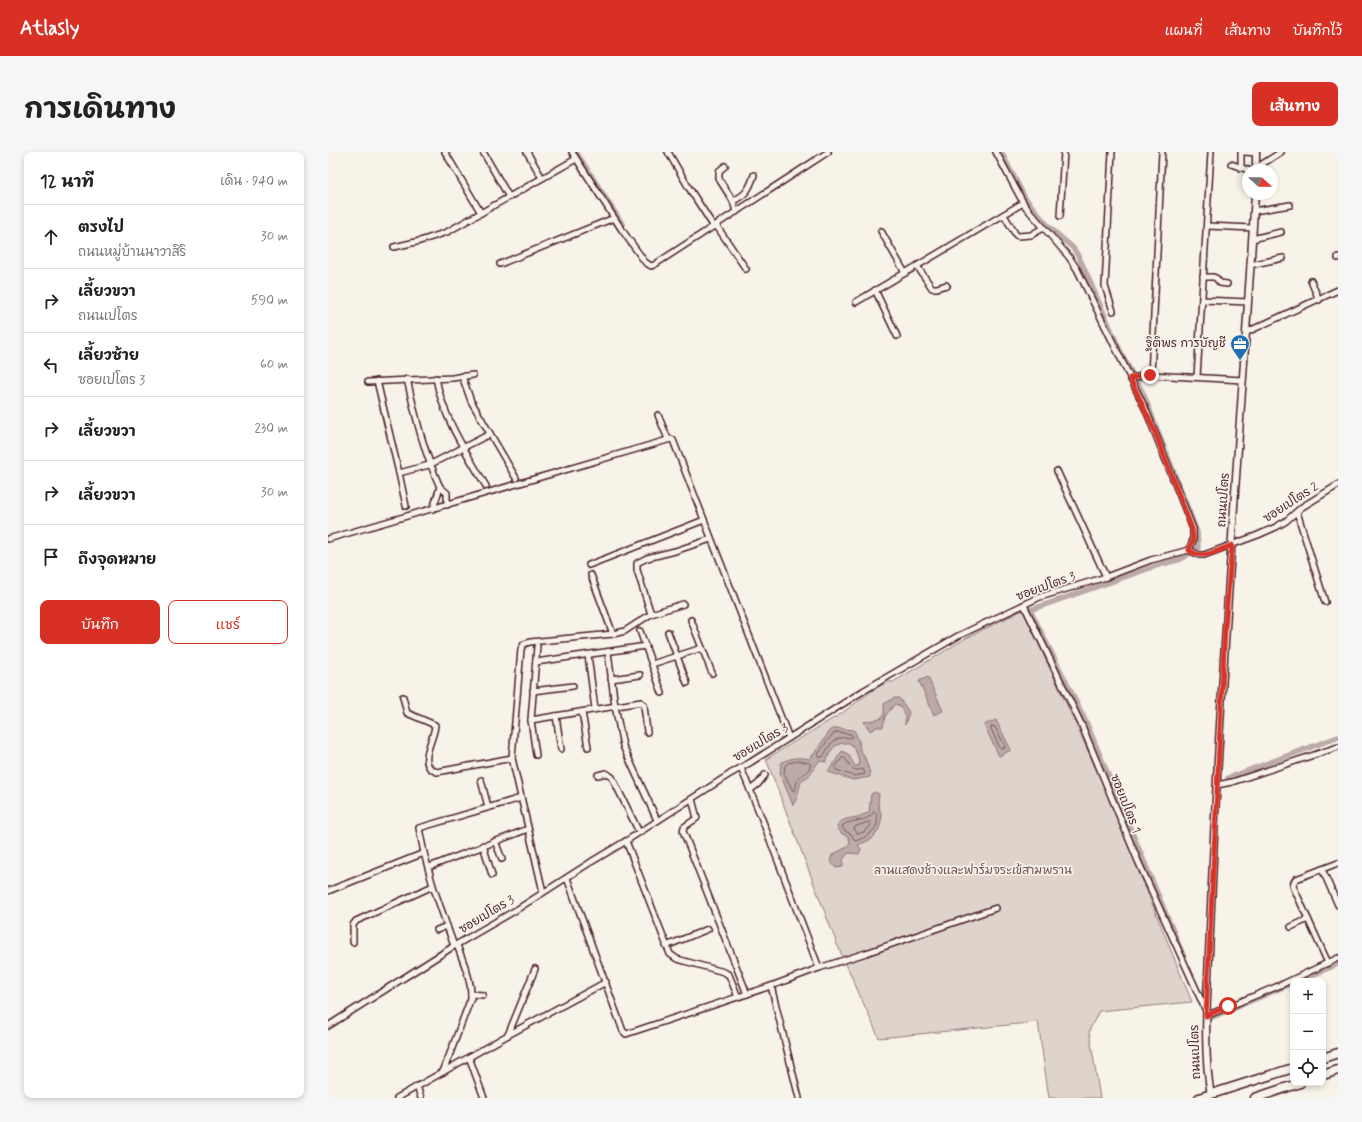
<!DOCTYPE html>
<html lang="th">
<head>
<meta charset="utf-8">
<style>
	body { margin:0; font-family:Mynerve,"Playpen Sans Thai",sans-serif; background:#f6f6f6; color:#222 }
	.controls { position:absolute; right:12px; bottom:12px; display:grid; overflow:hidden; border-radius:8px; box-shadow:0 2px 6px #0003 }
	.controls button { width:36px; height:36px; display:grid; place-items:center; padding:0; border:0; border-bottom:1px solid #e0e0e0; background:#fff; color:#222; font:20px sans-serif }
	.compass { position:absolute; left:914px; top:12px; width:36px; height:36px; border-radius:50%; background:#fff; box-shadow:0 2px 6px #0003; rotate:111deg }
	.stop { position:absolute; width:12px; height:12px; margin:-9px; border:3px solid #d93025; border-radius:50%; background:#fff }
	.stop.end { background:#d93025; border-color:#fff; box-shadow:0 1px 4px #0008 }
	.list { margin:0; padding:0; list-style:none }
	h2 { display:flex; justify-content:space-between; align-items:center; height:52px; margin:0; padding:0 16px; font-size:17px }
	h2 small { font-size:13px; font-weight:400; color:#767676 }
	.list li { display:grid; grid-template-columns:26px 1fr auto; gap:12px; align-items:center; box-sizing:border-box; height:64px; padding:0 16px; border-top:1px solid #e0e0e0 }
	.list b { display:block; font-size:15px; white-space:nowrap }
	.list p { margin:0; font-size:13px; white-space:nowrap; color:#767676 }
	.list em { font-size:13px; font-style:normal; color:#767676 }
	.actions { display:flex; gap:8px; padding:12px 16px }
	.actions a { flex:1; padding:9px 0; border:1px solid #d93025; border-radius:8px; text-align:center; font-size:14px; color:#d93025 }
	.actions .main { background:#d93025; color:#fff }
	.icon { flex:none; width:22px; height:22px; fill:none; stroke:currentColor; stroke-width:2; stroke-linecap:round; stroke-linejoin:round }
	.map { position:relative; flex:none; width:1010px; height:946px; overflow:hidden; border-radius:8px }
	header { display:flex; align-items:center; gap:24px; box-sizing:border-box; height:56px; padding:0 20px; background:#d93025; color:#fff }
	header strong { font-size:19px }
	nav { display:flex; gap:22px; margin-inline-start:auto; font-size:14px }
	.intro { display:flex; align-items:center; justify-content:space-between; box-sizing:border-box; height:96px; padding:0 24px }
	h1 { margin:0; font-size:28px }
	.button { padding:10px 18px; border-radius:8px; background:#d93025; color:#fff; font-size:14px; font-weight:700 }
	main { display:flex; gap:24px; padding:0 24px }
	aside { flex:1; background:#fff; border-radius:8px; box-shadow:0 2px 6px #0003 }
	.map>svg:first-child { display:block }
	.green { fill:#ded4cc; stroke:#947a7c }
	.water { fill:#bcaaa7; stroke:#8e7275 }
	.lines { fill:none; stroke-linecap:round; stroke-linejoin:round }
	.shore { stroke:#78575d; stroke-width:1 }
	.canal { stroke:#bcaaa7; stroke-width:5.5 }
	.minor-casing { stroke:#4a1f2b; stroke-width:8 }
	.tertiary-casing { stroke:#4a1f2b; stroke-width:9 }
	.primary-casing { stroke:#4a1f2b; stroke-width:11 }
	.minor { stroke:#f7f3e8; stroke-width:5 }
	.tertiary { stroke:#f7f3e8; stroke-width:6 }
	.primary { stroke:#f7f3e8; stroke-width:8 }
	.route { stroke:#d93025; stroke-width:5 }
	.labels { text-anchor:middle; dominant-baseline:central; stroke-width:3.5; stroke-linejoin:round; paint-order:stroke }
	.poi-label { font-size:12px; fill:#4a1f2b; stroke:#f7f3e8; text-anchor:end }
	.street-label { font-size:12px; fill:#4a1f2b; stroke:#f7f3e8 }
	.park-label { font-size:12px; fill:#6f4c53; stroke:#f7f3e8 }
</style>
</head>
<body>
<header>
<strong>Atlasly</strong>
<nav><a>แผนที่</a><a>เส้นทาง</a><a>บันทึกไว้</a></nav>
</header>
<div class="intro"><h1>การเดินทาง</h1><a class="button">เส้นทาง</a></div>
<main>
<aside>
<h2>12 นาที<small>เดิน · 940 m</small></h2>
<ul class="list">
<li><svg class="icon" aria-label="ahead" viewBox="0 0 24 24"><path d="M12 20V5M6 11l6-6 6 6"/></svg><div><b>ตรงไป</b><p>ถนนหมู่บ้านนาวาสิริ</p></div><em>30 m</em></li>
<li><svg class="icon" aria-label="right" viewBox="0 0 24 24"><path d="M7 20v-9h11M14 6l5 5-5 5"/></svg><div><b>เลี้ยวขวา</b><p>ถนนเปโตร</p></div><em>590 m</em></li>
<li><svg class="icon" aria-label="left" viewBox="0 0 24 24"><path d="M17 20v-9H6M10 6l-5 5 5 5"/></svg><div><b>เลี้ยวซ้าย</b><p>ซอยเปโตร 3</p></div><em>60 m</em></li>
<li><svg class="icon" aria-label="right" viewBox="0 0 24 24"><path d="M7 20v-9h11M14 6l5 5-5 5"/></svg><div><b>เลี้ยวขวา</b></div><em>230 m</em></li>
<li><svg class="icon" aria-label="right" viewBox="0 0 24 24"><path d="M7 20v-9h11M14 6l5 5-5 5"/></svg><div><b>เลี้ยวขวา</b></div><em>30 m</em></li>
<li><svg class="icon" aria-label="arrive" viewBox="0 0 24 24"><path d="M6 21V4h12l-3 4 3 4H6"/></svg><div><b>ถึงจุดหมาย</b></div></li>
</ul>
<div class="actions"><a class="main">บันทึก</a><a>แชร์</a></div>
</aside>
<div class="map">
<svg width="1010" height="946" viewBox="0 0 1010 946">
	<rect width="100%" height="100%" fill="#f7f3e8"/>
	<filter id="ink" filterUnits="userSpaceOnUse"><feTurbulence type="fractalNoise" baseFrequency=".025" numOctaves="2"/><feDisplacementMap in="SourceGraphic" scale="8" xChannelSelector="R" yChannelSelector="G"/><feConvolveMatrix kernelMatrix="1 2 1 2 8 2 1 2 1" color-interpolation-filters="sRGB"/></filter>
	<g filter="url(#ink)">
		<path class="green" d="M 695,458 L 777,636 L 864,850 L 771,859 L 761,879 L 772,946 L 721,946 L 710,870 L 551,886 L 509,792 L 438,607 L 514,561 L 545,538 L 559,530 L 565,530 L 640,485 Z"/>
		<g class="water">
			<path d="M 600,525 L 615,559 L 606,563 L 591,529 Z"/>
			<path d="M 566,546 L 571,546 L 581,560 L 577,573 L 577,564 L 572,554 L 567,552 L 557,564 L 555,575 L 549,575 L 542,579 L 536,570 L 552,567 L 556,562 L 556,552 Z"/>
			<path d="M 668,568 L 683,598 L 671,604 L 656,573 Z"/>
			<path d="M 507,576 L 526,578 L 531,589 L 532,598 L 536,603 L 542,621 L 542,625 L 525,628 L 500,620 L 514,599 L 520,602 L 527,614 L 530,614 C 533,607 527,597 522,591 C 507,590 503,596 498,610 L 491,609 L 482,623 L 473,629 L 469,646 L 465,653 L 452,622 L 453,611 C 463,605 471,605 482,607 L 502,579 Z"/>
			<path d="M 547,640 L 551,642 L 550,652 L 554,665 L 551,677 L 544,687 L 530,693 L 533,697 L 531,702 L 520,701 L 515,708 L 515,715 L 508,716 L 502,709 L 504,703 L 519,695 L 522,690 L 520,684 L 514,682 L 509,675 C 513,666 520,667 529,665 C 533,664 537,662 541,660 L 543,642 Z"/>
		</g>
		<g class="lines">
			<g class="shore">
				<path d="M 664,574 L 667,575 L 677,594 L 676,597 L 672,596 L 663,577 Z"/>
				<path d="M 508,580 L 523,582 L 525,585 C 521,587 517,585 512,586 C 503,588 499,598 495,605 L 491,605 L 490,602 C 495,596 502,583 508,580 Z"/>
				<path d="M 516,605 C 523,613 523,621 535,617 L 537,622 L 526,624 L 508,618 L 507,615 L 514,606 Z"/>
				<path d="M 471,609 L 481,611 L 483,613 L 479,620 L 470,626 L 467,638 L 465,639 L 456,621 L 457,614 L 460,611 Z"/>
				<path d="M 546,660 L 548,660 C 554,676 540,685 527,689 L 523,682 L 517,679 L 514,675 L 515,673 C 524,667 539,671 546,660 Z"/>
				<path d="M 541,670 L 543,673 L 538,679 L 530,682 L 526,677 L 527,675 Z"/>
			</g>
			<g class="canal">
				<path d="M 248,0 L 295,73"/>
				<path d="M 673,0 L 697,46 L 720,74 L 745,96 L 751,105 L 795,205 L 815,241 L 869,380 L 870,396 L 853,407 L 831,413 L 702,458 L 758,570 L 855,803"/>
				<path d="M 900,626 L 1010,585"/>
				<path d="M 970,829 L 1010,812"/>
				<path d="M 879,859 L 882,866 L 965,831"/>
			</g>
			<defs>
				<g id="minor">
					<path d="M 117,0 L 153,61"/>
					<path d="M 155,0 L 181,45"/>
					<path d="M 199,0 L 214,26"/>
					<path d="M 244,0 L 294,78 L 317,110 L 323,114 L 326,113 L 500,0"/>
					<path d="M 340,0 L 361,36 L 386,75"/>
					<path d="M 668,0 L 697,54 L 741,105 L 749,117 L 818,258 L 865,377 L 865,388 L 861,398"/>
					<path d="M 784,0 L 777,134 L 785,159"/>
					<path d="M 916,0 L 928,1"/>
					<path d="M 903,12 L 920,18"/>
					<path d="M 397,14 L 391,19 L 391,27 L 405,49"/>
					<path d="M 913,16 L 913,0"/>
					<path d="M 928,16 L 953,0"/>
					<path d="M 926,59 L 962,53"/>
					<path d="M 408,60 L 405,49 C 418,43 422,36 426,23"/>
					<path d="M 676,63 L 688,83 L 690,84 L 703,83 L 715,76"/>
					<path d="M 732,64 L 736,0"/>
					<path d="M 388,73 L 418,117"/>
					<path d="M 879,74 L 925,76"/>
					<path d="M 553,79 L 577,121"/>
					<path d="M 924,87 L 953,80"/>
					<path d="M 66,95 L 92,89 L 119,80 L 248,7"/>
					<path d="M 1010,105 L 1010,106"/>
					<path d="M 172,112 L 286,66"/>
					<path d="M 922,113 L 955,106"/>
					<path d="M 589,114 L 604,136 L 609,136 L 618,133 L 619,134"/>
					<path d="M 875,125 L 885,125 L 888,126 L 892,131 L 899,132"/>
					<path d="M 983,129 L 991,148"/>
					<path d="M 547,138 L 569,184"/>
					<path d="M 874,148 L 920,150"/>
					<path d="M 528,150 L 695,51"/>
					<path d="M 919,180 L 1010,138"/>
					<path d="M 823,223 L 834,0"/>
					<path d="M 134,224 L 143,249 L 188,326"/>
					<path d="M 869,225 L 883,0"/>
					<path d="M 108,226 C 115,266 138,300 158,334"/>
					<path d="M 802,226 L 823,223 L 915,228"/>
					<path d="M 79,227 C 88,266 95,298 112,335 L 105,357"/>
					<path d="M 49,229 L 71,321 L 78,354"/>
					<path d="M 40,230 L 124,226 L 145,223"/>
					<path d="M 330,263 L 340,287"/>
					<path d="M 729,319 L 778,425"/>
					<path d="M 71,321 L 101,313 L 162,282"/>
					<path d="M 112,335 L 119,341 L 119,353"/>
					<path d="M 969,360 L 997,450"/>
					<path d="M 0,387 L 343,287 L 345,288 L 461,586"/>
					<path d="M 261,413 L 376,368"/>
					<path d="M 263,423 L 285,482"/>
					<path d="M 696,453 L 754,574 L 810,709 L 878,859"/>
					<path d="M 323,462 L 309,418 L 309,411 L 319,406 L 347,399 L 383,387"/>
					<path d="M 363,468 L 384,521"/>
					<path d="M 312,479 L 334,541"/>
					<path d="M 340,480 L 359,531"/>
					<path d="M 280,500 L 287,554 L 295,594 L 329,668"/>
					<path d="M 260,503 L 267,557"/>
					<path d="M 208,510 L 318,494"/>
					<path d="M 324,512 L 374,496"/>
					<path d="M 283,527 L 312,523"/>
					<path d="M 205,539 L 245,534"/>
					<path d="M 75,545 L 79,561 L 107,573 C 107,587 87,613 109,620 L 184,606"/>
					<path d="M 254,560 L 260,595"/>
					<path d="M 228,564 L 233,597"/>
					<path d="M 203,568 L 209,494"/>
					<path d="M 208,603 L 203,568 L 313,550 L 316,553 L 319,580"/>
					<path d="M 413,616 L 432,662 L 491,816"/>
					<path d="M 270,623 L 278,621 L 284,625 L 311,680"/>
					<path d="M 153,628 L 160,655"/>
					<path d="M 889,633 L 904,630 L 1010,595"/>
					<path d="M 422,638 L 430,632 L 437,623"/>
					<path d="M 364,647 L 369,666 L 356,675 L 355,679 L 419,842"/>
					<path d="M 167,689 L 174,707"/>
					<path d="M 298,689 L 342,802 L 349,807 L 396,820 L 401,823 L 410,845"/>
					<path d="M 155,693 L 164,723"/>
					<path d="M 101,715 L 200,677"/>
					<path d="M 994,717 L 1010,753"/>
					<path d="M 239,726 L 295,879 L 298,882 L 443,834 L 491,816 L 538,801 L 668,756"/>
					<path d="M 0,739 L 96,701"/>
					<path d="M 215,740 L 184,606 L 193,497 L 196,492 L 202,490 L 285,482 L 297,479 L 323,462 L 355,452"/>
					<path d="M 963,775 L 980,767"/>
					<path d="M 109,778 L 119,774"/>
					<path d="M 25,790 L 25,773 L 28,769 L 105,734"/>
					<path d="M 126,794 L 105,734 L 96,701 L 91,676 L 193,646"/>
					<path d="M 338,794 L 380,777"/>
					<path d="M 1000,811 L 965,734 L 966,730 L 968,727 L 1010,711"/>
					<path d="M 443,834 L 471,946"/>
					<path d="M 143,842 L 155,843"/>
					<path d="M 878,864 L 955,832 L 1010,806"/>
					<path d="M 0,874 L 126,794 L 188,758 L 263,710 L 298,689 L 402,622 L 423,610 L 535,539 L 630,484 L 712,445 L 778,425 L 823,408 L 861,398 L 871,403 L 876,403 L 930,383 L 948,375 L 958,369 L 974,355 L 1010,333"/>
					<path d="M 180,883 L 207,817"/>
					<path d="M 141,905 L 156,946"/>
					<path d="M 115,920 L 143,846 C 144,828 135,810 129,793"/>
					<path d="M 89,934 L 93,946"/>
					<path d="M 69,946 L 180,883 L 278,830"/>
				</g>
				<g id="tertiary">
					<path d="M 928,18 L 928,0"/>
					<path d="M 883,943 C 876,906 878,862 880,825 C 882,778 884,731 886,685 C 896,470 914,256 927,42"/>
				</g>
				<g id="primary">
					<path d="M 995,906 L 1010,901"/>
					<path d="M 995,923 L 1010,918"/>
					<path d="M 871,946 L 965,916"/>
					<path d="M 927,946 L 972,931"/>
				</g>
			</defs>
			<use href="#minor" class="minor-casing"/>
			<use href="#tertiary" class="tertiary-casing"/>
			<use href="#primary" class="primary-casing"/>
			<use href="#minor" class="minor"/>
			<use href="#tertiary" class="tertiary"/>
			<use href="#primary" class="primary"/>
		</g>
	</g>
	<g class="lines" filter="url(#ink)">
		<path class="route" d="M 822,223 L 802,226 L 827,280 L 864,377 L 865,388 L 861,398 C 875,409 890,398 904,393 L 897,475 L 878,864 L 900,854"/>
	</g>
	<defs>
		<symbol id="office-pin" viewBox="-11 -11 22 30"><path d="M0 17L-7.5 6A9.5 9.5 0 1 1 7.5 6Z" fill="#1f6fb2" stroke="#f7f3e8"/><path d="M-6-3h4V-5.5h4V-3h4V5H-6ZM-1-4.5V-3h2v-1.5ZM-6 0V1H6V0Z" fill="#fff"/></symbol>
	</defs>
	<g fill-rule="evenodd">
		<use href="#office-pin" x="901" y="181" width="22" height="30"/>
	</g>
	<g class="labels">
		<g class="poi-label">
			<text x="898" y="192">ฐิติพร การบัญชี</text>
		</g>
		<g class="street-label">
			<text transform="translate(896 348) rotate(-86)">ถนนเปโตร</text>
			<text transform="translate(963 351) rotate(-33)">ซอยเปโตร 2</text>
			<text transform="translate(718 435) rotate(-20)">ซอยเปโตร 3</text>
			<text transform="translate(433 591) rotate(-31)">ซอยเปโตร 3</text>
			<text transform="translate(797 652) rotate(68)">ซอยเปโตร 1</text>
			<text transform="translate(159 763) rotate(-31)">ซอยเปโตร 3</text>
			<text transform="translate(868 900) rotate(-92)">ถนนเปโตร</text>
		</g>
		<g class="park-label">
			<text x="645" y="719">ลานแสดงช้างและฟาร์มจระเข้สามพราน</text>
		</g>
	</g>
</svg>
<div class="controls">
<button>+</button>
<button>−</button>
<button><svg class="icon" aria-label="locate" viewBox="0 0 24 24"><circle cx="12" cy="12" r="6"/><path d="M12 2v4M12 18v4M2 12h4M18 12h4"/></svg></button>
</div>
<svg class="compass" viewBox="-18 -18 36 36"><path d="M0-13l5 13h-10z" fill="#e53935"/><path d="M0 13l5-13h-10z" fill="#767676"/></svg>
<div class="stop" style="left:900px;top:854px"></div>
<div class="stop end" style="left:822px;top:223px"></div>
</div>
</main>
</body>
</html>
